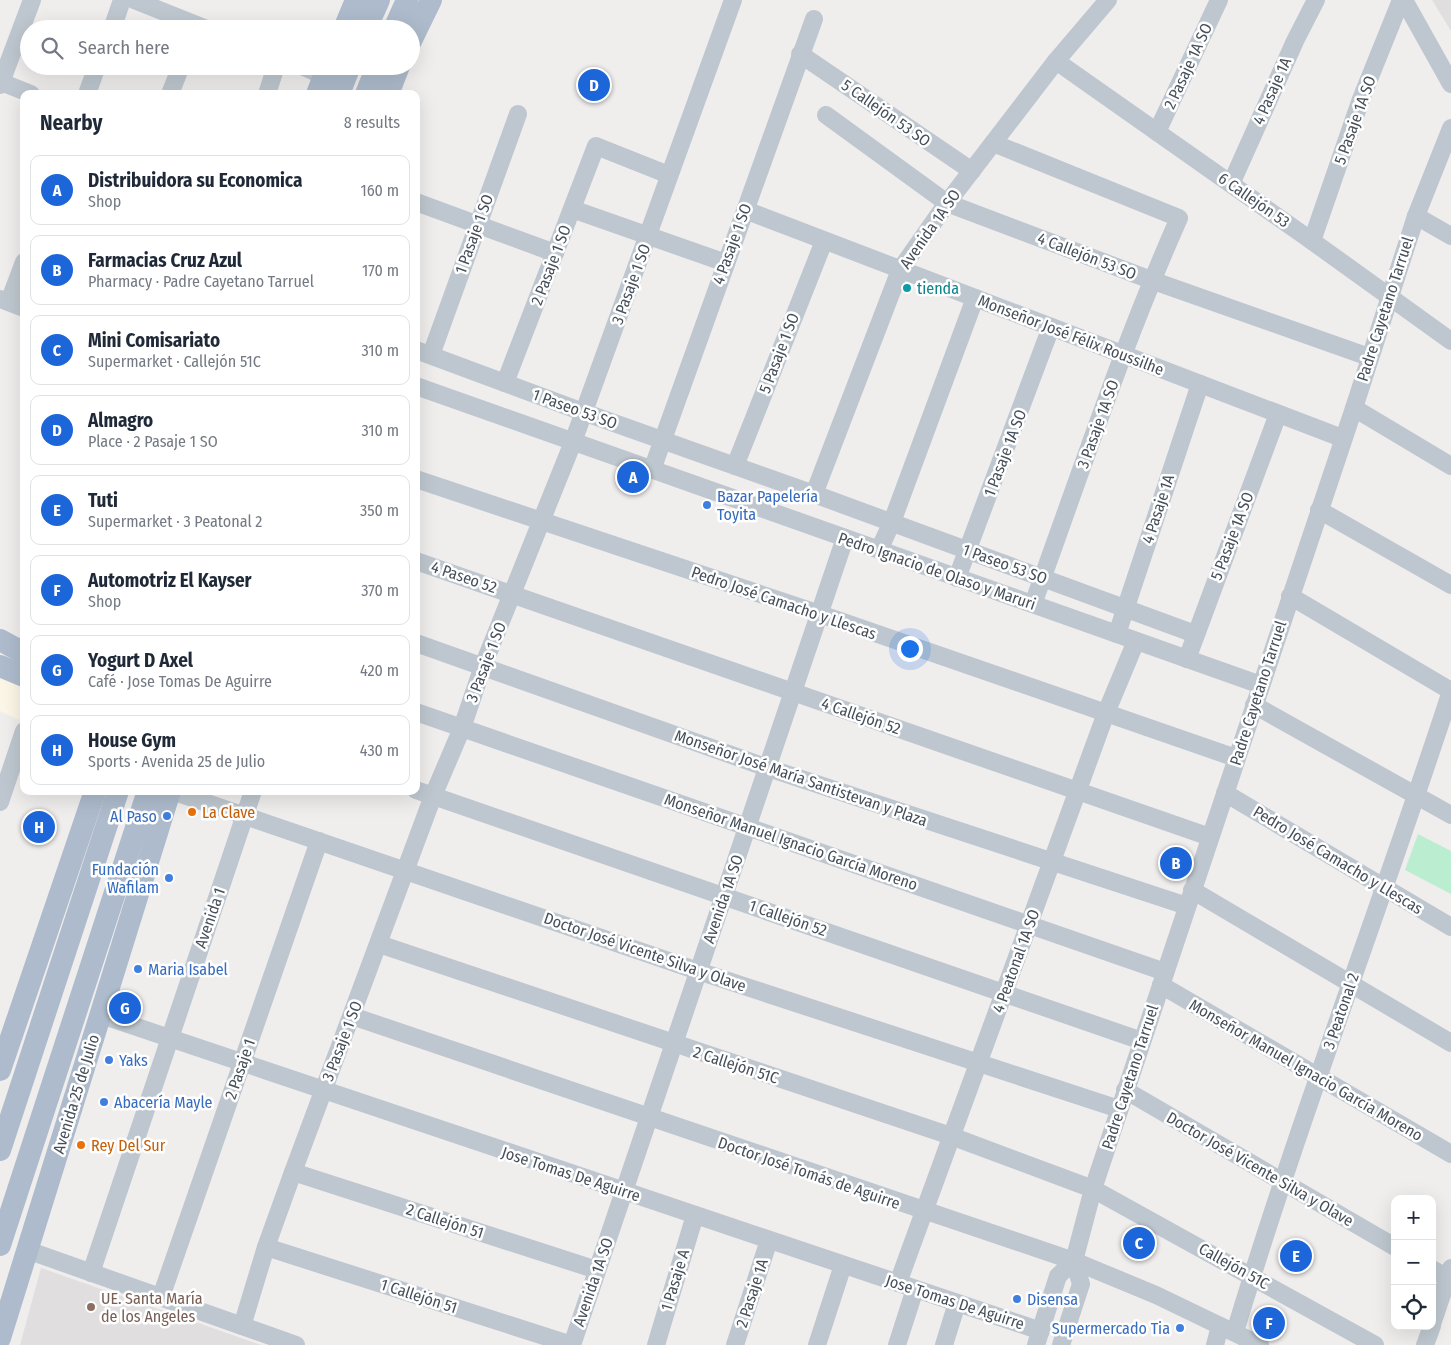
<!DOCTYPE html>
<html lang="en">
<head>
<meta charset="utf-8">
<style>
	body { margin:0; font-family:"Fira Sans Condensed",sans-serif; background:#f2f2f3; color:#1f2937 }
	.controls { position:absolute; right:15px; bottom:15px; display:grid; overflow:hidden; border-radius:10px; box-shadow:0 5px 20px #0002 }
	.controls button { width:45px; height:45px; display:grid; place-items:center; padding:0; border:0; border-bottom:1px solid #e0e1e3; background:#fff; color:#1f2937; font:25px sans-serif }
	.you { position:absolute; left:909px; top:648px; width:18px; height:18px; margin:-12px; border:4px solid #fff; border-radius:50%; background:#1a73e8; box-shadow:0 0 0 8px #1a73e833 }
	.badge { display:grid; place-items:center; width:32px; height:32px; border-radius:50%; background:#1d66da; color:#fff; font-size:16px; font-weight:700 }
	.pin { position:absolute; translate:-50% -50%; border:2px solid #fff; box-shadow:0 1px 5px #0006 }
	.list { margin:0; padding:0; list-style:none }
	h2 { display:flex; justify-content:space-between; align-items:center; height:65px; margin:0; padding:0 20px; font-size:21px }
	h2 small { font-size:16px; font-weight:400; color:#747a83 }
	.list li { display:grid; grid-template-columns:32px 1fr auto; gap:15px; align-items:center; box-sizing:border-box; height:70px; margin:0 10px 10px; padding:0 10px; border:1px solid #e0e1e3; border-radius:10px }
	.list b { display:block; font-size:19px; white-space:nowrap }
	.list p { margin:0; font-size:16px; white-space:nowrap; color:#747a83 }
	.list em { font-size:16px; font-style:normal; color:#747a83 }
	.icon { flex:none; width:28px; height:28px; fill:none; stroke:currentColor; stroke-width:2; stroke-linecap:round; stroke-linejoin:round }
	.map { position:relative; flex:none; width:1451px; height:1345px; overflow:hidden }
	.search { position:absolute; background:#fff; box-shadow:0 5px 20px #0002; left:20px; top:20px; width:400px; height:55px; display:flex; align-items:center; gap:12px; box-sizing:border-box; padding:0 18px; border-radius:28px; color:#747a83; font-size:19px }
	.panel { position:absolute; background:#fff; box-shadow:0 5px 20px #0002; left:20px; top:90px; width:400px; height:705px; border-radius:10px }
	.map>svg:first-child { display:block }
	.commercial { fill:#fbf6e6 }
	.education { fill:#e1dedf }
	.green { fill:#bbedd1 }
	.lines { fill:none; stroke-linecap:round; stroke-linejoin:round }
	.minor { stroke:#bec7cf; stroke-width:18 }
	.major { stroke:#adbbcc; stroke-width:22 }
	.culture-dot { fill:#0f9aa8; stroke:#fff; stroke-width:2 }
	.shop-dot { fill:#3f7fe0; stroke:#fff; stroke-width:2 }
	.food-dot { fill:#e8710a; stroke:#fff; stroke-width:2 }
	.education-dot { fill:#8d6e63; stroke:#fff; stroke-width:2 }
	.labels { text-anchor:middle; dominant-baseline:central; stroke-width:5; stroke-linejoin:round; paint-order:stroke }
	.street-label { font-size:16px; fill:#464f5a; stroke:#fff }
	.culture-label { font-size:16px; fill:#0d838f; stroke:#fff; text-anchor:start }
	.shop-label { font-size:16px; fill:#366cbe; stroke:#fff; text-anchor:start }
	.food-label { font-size:16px; fill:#c56008; stroke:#fff; text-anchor:start }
	.education-label { font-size:16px; fill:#785e54; stroke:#fff; text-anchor:start }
</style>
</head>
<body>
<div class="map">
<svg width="1451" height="1345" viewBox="0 0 1451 1345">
	<rect width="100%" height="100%" fill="#f0eded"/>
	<path class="commercial" d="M 0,677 L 24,685 L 24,707 L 19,720 L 0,711 Z"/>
	<g class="education">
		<path d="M 1432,0 L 1451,0 L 1451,31 Z"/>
		<path d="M 41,1268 L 261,1345 L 20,1345 Z"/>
	</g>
	<path class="green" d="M 1418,834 L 1451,851 L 1451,894 L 1405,870 Z"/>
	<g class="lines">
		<g class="minor">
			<path d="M 134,0 L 207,29"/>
			<path d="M 1404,0 L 1451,84"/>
			<path d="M 112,29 L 122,0"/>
			<path d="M 800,54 L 972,171"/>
			<path d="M 1056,61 L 1312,241 L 1451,341"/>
			<path d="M 302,66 L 324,76"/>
			<path d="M 1,82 L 31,94"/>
			<path d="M 0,85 L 32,0"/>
			<path d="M 87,94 L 97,66"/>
			<path d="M 170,94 L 181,66"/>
			<path d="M 267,94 L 276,66"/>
			<path d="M 826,115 L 947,203 L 1151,280 L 1369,357"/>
			<path d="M 1157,132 L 1219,0"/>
			<path d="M 993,143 L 1179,218 C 1123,344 1080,475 1033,604"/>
			<path d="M 1231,184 L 1295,41 L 1316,0"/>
			<path d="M 416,202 L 555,253"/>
			<path d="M 572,209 L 726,263"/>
			<path d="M 745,210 L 1342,438"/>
			<path d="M 1416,216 L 1451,236"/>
			<path d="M 1312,241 L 1361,99 L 1401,0"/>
			<path d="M 0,299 L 24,308"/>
			<path d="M 9,302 L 24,262"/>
			<path d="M 416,350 L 583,412 L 814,494 L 1195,634"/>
			<path d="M 431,355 L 518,114"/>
			<path d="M 505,383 L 596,146 L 669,175"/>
			<path d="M 416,386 L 1261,685"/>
			<path d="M 1354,408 L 1451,466"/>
			<path d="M 735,466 L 824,241"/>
			<path d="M 652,470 L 814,19"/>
			<path d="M 416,479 L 820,614 L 1236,758"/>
			<path d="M 814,494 L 900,270 L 947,203 L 1056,61 L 1108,0"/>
			<path d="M 1319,510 L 1451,585"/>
			<path d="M 879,550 L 892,522 L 975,298"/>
			<path d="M 416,561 L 1210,837"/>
			<path d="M 957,578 L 1051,327"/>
			<path d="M 1290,596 L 1451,691"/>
			<path d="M 1117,634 L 1200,384"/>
			<path d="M 416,643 L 768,768 L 1187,906"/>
			<path d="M 1187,659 L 1278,414"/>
			<path d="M 1254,705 L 1451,815"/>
			<path d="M 416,712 L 1165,972"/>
			<path d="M 416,790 L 1142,1041"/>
			<path d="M 172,791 L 698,971 L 1119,1109"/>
			<path d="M 1225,793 L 1451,927"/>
			<path d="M 0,802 L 24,731"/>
			<path d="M 1192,890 L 1451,1043"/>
			<path d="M 379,944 L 951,1136 L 1093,1189 L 1375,1345"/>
			<path d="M 1161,985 L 1451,1154"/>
			<path d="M 101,1015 L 1041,1331"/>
			<path d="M 352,1016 L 1074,1261 L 1156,1295 L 1260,1345"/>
			<path d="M 1125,1090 L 1395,1247"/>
			<path d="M 293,1172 L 597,1270"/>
			<path d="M 266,1247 L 572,1345"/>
			<path d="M 27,1250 L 296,1345"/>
			<path d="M 1432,1269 L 1451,1280"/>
			<path d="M 91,1273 L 253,791"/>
			<path d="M 898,1283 L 1106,713 L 1136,641"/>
			<path d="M 161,1297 L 319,841"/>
			<path d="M 1432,1324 L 1451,1268"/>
			<path d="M 242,1326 L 266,1247 L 293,1172 L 433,796 L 462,728 L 483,666 L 573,442 L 733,0"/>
			<path d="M 1235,1332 C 1300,1116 1381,906 1451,691"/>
			<path d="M 572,1345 L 845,538"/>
			<path d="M 656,1345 L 695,1215"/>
			<path d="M 735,1345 L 769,1240"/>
			<path d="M 817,1345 L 843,1265"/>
			<path d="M 897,1345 L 915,1289"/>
			<path d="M 944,1345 L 957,1303"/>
			<path d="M 1036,1345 L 1058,1276 L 1074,1261 L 1093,1189 L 1354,408 L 1416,216 L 1451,128"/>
			<path d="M 1061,1345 L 1081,1284 L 1074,1261"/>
			<path d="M 1215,1345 L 1220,1326"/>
			<path d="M 1425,1345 L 1432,1326"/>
		</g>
		<g class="major">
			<path d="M 344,29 L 356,0"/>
			<path d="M 366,29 L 379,0"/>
			<path d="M 394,29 L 407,0"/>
			<path d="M 411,41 L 431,0"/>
			<path d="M 317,94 L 328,66"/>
			<path d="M 339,94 L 350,66"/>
			<path d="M 366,94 L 377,66"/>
			<path d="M 388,94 L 399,66"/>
			<path d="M 0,640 L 24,653"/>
			<path d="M 0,666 L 24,676"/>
			<path d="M 0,1070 L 95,791"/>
			<path d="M 0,1150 L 118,791"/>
			<path d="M 0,1245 L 148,791"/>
			<path d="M 0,1338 L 170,791"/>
		</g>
	</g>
	<circle class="culture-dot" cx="907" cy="288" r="5"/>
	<g class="shop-dot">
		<circle cx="707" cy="505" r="5"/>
		<circle cx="167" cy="816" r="5"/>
		<circle cx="169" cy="878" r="5"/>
		<circle cx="138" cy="969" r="5"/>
		<circle cx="109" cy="1060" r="5"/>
		<circle cx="104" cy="1102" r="5"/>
		<circle cx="1017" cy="1299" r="5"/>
		<circle cx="1180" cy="1328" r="5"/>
	</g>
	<g class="food-dot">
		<circle cx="192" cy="812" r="5"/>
		<circle cx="81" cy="1145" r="5"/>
	</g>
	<circle class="education-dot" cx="91" cy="1307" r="5"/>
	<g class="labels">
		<g class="street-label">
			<text transform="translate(1188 66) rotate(-65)">2 Pasaje 1A SO</text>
			<text transform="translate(1272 91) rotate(-66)">4 Pasaje 1A</text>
			<text transform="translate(886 113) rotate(35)">5 Callejón 53 SO</text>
			<text transform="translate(1355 120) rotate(-70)">5 Pasaje 1A SO</text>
			<text transform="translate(1254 200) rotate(35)">6 Callejón 53</text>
			<text transform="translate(930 229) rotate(-55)">Avenida 1A SO</text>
			<text transform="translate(474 234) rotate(-70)">1 Pasaje 1 SO</text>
			<text transform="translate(732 244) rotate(-70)">4 Pasaje 1 SO</text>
			<text transform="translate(1087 256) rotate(21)">4 Callejón 53 SO</text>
			<text transform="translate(551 265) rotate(-69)">2 Pasaje 1 SO</text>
			<text transform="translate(631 284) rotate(-70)">3 Pasaje 1 SO</text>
			<text transform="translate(1385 309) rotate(-72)">Padre Cayetano Tarruel</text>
			<text transform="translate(1071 335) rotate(21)">Monseñor José Félix Roussilhe</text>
			<text transform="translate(779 353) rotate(-69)">5 Pasaje 1 SO</text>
			<text transform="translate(575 409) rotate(20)">1 Paseo 53 SO</text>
			<text transform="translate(1098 424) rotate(-70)">3 Pasaje 1A SO</text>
			<text transform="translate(1005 453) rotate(-69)">1 Pasaje 1A SO</text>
			<text transform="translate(1158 509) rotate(-72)">4 Pasaje 1A</text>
			<text transform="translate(1232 536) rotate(-69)">5 Pasaje 1A SO</text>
			<text transform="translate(1005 564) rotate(20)">1 Paseo 53 SO</text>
			<text transform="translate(937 571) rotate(19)">Pedro Ignacio de Olaso y Maruri</text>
			<text transform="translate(464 577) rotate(19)">4 Paseo 52</text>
			<text transform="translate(784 603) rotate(19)">Pedro José Camacho y Llescas</text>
			<text transform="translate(486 662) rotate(-69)">3 Pasaje 1 SO</text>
			<text transform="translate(1258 693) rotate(-72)">Padre Cayetano Tarruel</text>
			<text transform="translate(861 716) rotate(19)">4 Callejón 52</text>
			<text transform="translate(801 778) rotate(19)">Monseñor José María Santistevan y Plaza</text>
			<text transform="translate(791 842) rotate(19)">Monseñor Manuel Ignacio García Moreno</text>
			<text transform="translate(1338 860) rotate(31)">Pedro José Camacho y Llescas</text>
			<text transform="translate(723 899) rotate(-71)">Avenida 1A SO</text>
			<text transform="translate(210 918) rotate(-71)">Avenida 1</text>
			<text transform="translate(788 918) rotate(19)">1 Callejón 52</text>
			<text transform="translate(645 952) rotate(19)">Doctor José Vicente Silva y Olave</text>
			<text transform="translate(1016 961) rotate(-70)">4 Peatonal 1A SO</text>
			<text transform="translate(1341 1011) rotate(-71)">3 Peatonal 2</text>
			<text transform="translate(342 1041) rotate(-69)">3 Pasaje 1 SO</text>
			<text transform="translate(736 1065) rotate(18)">2 Callejón 51C</text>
			<text transform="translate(240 1069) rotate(-71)">2 Pasaje 1</text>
			<text transform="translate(1306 1070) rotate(30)">Monseñor Manuel Ignacio García Moreno</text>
			<text transform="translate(1130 1077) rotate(-72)">Padre Cayetano Tarruel</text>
			<text transform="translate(76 1094) rotate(-73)">Avenida 25 de Julio</text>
			<text transform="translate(1260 1169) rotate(30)">Doctor José Vicente Silva y Olave</text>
			<text transform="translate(809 1173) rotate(19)">Doctor José Tomás de Aguirre</text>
			<text transform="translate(571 1174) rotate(18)">Jose Tomas De Aguirre</text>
			<text transform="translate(445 1221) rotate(18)">2 Callejón 51</text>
			<text transform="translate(1234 1266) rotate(29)">Callejón 51C</text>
			<text transform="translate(675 1280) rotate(-73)">1 Pasaje A</text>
			<text transform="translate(593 1282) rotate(-71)">Avenida 1A SO</text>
			<text transform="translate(752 1293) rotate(-72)">2 Pasaje 1A</text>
			<text transform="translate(419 1296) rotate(18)">1 Callejón 51</text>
			<text transform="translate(955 1302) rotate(18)">Jose Tomas De Aguirre</text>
		</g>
		<g class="culture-label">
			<text x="917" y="288">tienda</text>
		</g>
		<g class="shop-label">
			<text x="717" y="496">Bazar Papelería<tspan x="717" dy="18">Toyita</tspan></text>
			<text x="157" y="816" text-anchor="end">Al Paso</text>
			<text x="159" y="869" text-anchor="end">Fundación<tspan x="159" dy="18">Wafilam</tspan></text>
			<text x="148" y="969">Maria Isabel</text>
			<text x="119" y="1060">Yaks</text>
			<text x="114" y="1102">Abacería Mayle</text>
			<text x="1027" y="1299">Disensa</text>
			<text x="1170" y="1328" text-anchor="end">Supermercado Tia</text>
		</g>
		<g class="food-label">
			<text x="202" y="812">La Clave</text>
			<text x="91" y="1145">Rey Del Sur</text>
		</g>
		<g class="education-label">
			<text x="101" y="1298">UE. Santa María<tspan x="101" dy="18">de los Angeles</tspan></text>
		</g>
	</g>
</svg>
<div class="controls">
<button>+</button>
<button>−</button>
<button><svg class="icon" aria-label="locate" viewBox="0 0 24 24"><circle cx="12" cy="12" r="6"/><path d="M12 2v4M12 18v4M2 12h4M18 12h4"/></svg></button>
</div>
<div class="you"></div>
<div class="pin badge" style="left:633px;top:477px">A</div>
<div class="pin badge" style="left:1176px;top:863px">B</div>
<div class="pin badge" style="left:1139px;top:1243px">C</div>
<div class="pin badge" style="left:594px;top:85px">D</div>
<div class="pin badge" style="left:1296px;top:1256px">E</div>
<div class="pin badge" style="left:1269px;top:1323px">F</div>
<div class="pin badge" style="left:125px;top:1008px">G</div>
<div class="pin badge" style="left:39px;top:827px">H</div>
<div class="search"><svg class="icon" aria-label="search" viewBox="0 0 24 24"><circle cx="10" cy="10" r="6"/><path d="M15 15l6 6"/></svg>Search here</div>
<section class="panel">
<h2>Nearby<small>8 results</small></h2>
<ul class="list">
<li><span class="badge">A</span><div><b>Distribuidora su Economica</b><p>Shop</p></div><em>160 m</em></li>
<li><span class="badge">B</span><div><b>Farmacias Cruz Azul</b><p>Pharmacy · Padre Cayetano Tarruel</p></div><em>170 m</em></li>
<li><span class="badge">C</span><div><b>Mini Comisariato</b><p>Supermarket · Callejón 51C</p></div><em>310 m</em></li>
<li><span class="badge">D</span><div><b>Almagro</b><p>Place · 2 Pasaje 1 SO</p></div><em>310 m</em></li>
<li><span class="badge">E</span><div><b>Tuti</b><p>Supermarket · 3 Peatonal 2</p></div><em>350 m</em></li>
<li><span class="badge">F</span><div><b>Automotriz El Kayser</b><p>Shop</p></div><em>370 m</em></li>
<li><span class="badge">G</span><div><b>Yogurt D Axel</b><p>Café · Jose Tomas De Aguirre</p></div><em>420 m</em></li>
<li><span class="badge">H</span><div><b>House Gym</b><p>Sports · Avenida 25 de Julio</p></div><em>430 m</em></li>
</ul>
</section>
</div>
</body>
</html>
